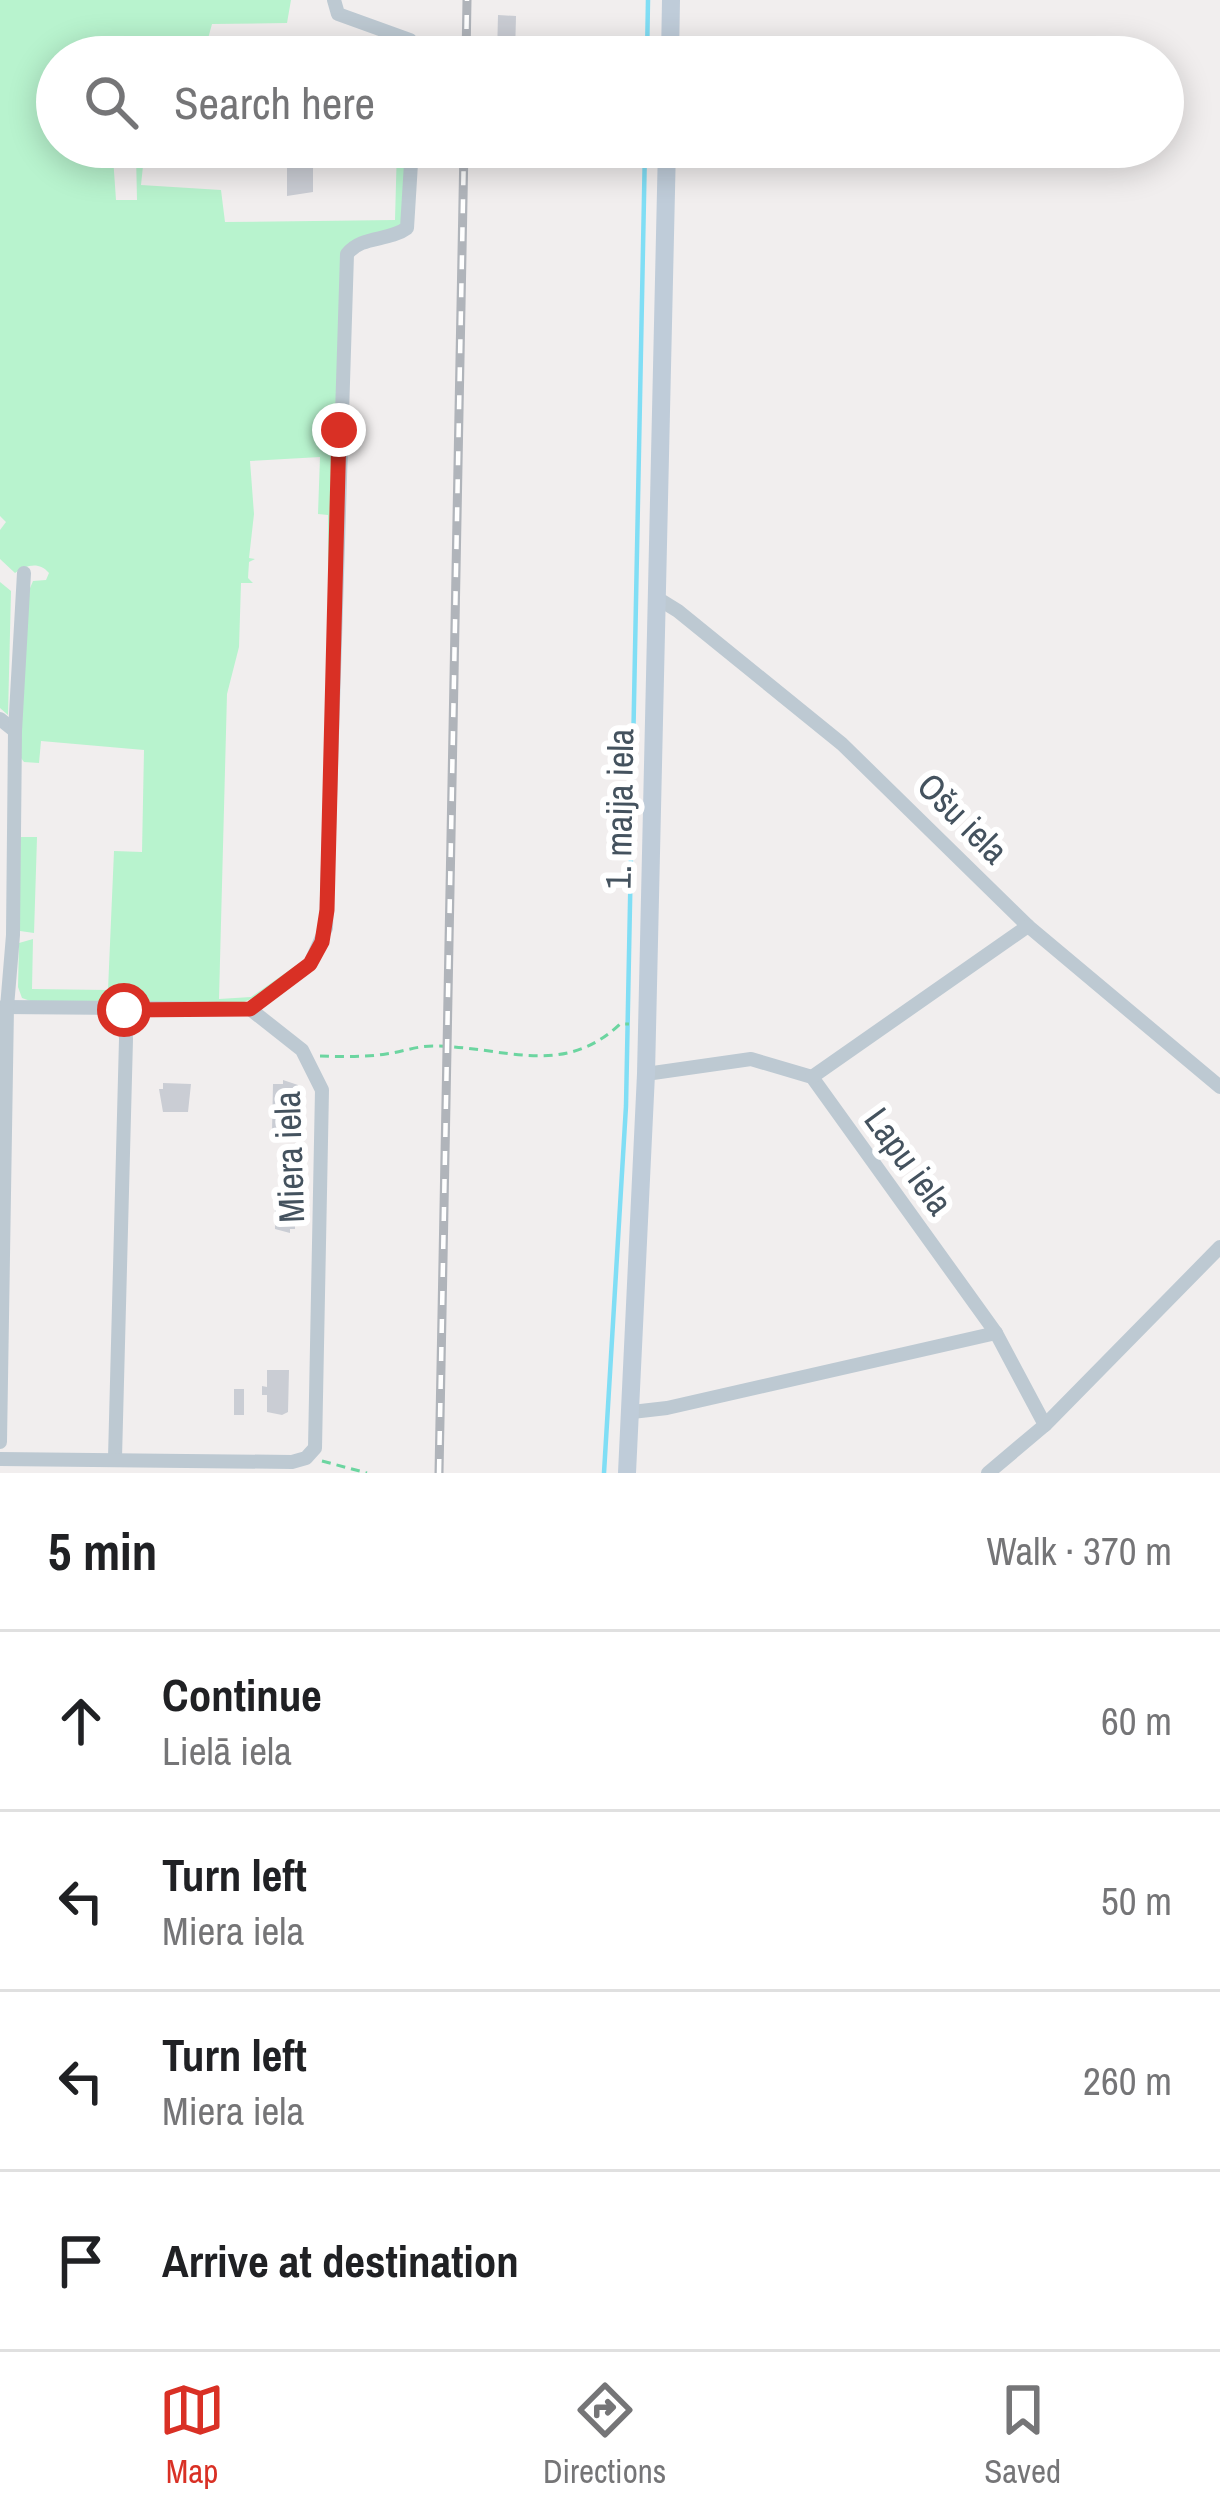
<!DOCTYPE html>
<html lang="en">
<head>
<meta charset="utf-8">
<style>
	body { margin:0; font-family:"Archivo Narrow",sans-serif; background:#f2f2f2; color:#202124 }
	.stop { position:absolute; width:36px; height:36px; margin:-27px; border:9px solid #d93025; border-radius:50%; background:#fff }
	.stop.end { background:#d93025; border-color:#fff; box-shadow:0 3px 12px #0008 }
	.list { margin:0; padding:0; list-style:none }
	h2 { display:flex; justify-content:space-between; align-items:center; height:156px; margin:0; padding:0 48px; font-size:51px }
	h2 small { font-size:39px; font-weight:400; color:#757577 }
	.list li { display:grid; grid-template-columns:78px 1fr auto; gap:36px; align-items:center; box-sizing:border-box; height:180px; padding:0 48px; border-top:3px solid #e0e0e0 }
	.list b { display:block; font-size:45px; white-space:nowrap }
	.list p { margin:0; font-size:39px; white-space:nowrap; color:#757577 }
	.list em { font-size:39px; font-style:normal; color:#757577 }
	.icon { flex:none; width:66px; height:66px; fill:none; stroke:currentColor; stroke-width:2; stroke-linecap:round; stroke-linejoin:round }
	.map { position:relative; flex:none; width:1220px; height:1473px; overflow:hidden }
	.search { position:absolute; background:#fff; box-shadow:0 6px 30px #0003; left:36px; right:36px; top:36px; height:132px; display:flex; align-items:center; gap:30px; box-sizing:border-box; padding:0 42px; border-radius:66px; color:#757577; font-size:45px }
	.sheet { height:876px; background:#fff }
	nav { display:flex; justify-content:space-around; align-items:center; box-sizing:border-box; height:168px; border-top:3px solid #e0e0e0; background:#fff; font-size:33px; color:#757577 }
	nav a { display:grid; justify-items:center; gap:6px }
	nav .on { color:#d93025 }
	.map>svg:first-child { display:block }
	.green { fill:#b8f3ce; fill-rule:evenodd }
	.lines { fill:none; stroke-linecap:round; stroke-linejoin:round }
	.stream { stroke:#80def5; stroke-width:4.5 }
	.building { fill:#cacdd4 }
	.path { stroke:#6cd5a0; stroke-width:3; stroke-dasharray:9 6; stroke-linecap:butt }
	.street { stroke:#bdc9d2; stroke-width:14 }
	.secondary { stroke:#bfccd9; stroke-width:18 }
	.rail-casing { stroke:#b0b4ba; stroke-width:9 }
	.rail { stroke:#fff; stroke-width:4.5; stroke-dasharray:14; stroke-linecap:butt }
	.route { stroke:#d93025; stroke-width:15 }
	.labels { text-anchor:middle; dominant-baseline:central; stroke-width:12; stroke-linejoin:round; paint-order:stroke }
	.street-label { font-size:36px; fill:#44525e; stroke:#fff }
</style>
</head>
<body>
<div class="map">
<svg width="1220" height="1473" viewBox="0 0 1220 1473">
	<rect width="100%" height="100%" fill="#f1eeee"/>
	<g class="green">
		<path d="M 0,0 L 291,0 L 287,23 L 212,24 L 203,57 L 57,57 L 57,147 L 145,147 L 141,185 L 221,190 L 225,222 L 395,220 L 397,147 L 408,147 L 402,226 L 354,240 L 342,254 L 328,593 L 328,515 L 318,514 L 320,457 L 250,461 L 254,514 L 249,558 L 255,559 L 249,562 L 248,578 L 253,583 L 241,583 L 239,647 L 227,694 L 219,999 L 251,997 L 311,955 L 268,991 L 242,1003 L 33,1002 L 22,998 L 18,987 L 19,943 L 33,939 L 32,989 L 108,990 L 114,851 L 142,852 L 144,750 L 41,741 L 39,763 L 24,762 L 18,754 L 28,593 L 33,581 L 46,580 L 49,573 C 39,561 26,565 15,573 L 0,559 L 0,530 L 6,522 L 0,516 ZM 136,154 L 137,200 L 116,200 L 113,157 Z"/>
		<path d="M 0,582 L 11,591 L 8,715 L 0,708 Z"/>
		<path d="M 18,837 L 37,837 L 34,933 L 20,931 L 17,926 Z"/>
	</g>
	<g class="lines">
		<g class="stream">
			<path d="M 647,57 L 648,0"/>
			<path d="M 604,1473 L 626,1106 L 645,147"/>
		</g>
	</g>
	<g class="building">
		<path d="M 498,15 L 516,16 L 515,55 L 497,55 Z"/>
		<path d="M 287,147 L 313,147 L 313,192 L 287,196 Z"/>
		<path d="M 283,1080 L 298,1085 L 297,1129 L 272,1131 L 273,1084 L 283,1084 Z"/>
		<path d="M 163,1083 L 191,1084 L 188,1112 L 163,1112 L 159,1089 L 163,1089 Z"/>
		<path d="M 275,1196 L 295,1196 L 295,1229 L 290,1229 L 290,1233 L 275,1229 Z"/>
		<path d="M 267,1370 L 289,1370 L 288,1412 L 282,1415 L 267,1412 L 267,1395 L 262,1395 L 262,1386 L 267,1387 Z"/>
		<rect x="234" y="1389" width="10" height="26"/>
	</g>
	<g class="lines">
		<g class="path">
			<path d="M 320,1056 C 342,1057 365,1057 386,1054 C 402,1052 416,1046 433,1046 C 503,1046 562,1079 620,1024 L 629,1024"/>
			<path d="M 322,1461 L 367,1473"/>
		</g>
		<g class="street">
			<path d="M 334,0 L 338,14 L 410,40 L 414,57"/>
			<path d="M 657,598 L 678,611 L 842,744 L 1028,926 L 1220,1087"/>
			<path d="M 0,719 L 15,731"/>
			<path d="M 3,1007 L 250,1009"/>
			<path d="M 646,1074 L 751,1059 L 812,1077 L 996,1333 L 1045,1425"/>
			<path d="M 812,1077 L 1028,926"/>
			<path d="M 632,1412 L 667,1408 L 996,1333"/>
			<path d="M 0,1442 L 7,1007 L 13,935 L 15,731 L 24,573"/>
			<path d="M 115,1458 L 126,1039 L 124,1009"/>
			<path d="M 0,1459 L 292,1462 L 306,1458 L 315,1448 L 322,1090 L 302,1050 L 250,1009 L 310,964 L 326,928 L 347,254 C 362,235 388,242 407,228 L 412,147"/>
			<path d="M 988,1473 L 1045,1425 L 1220,1247"/>
		</g>
		<g class="secondary">
			<path d="M 670,57 L 671,0"/>
			<path d="M 627,1473 L 646,1074 L 667,147"/>
		</g>
		<defs>
			<g id="rail">
				<path d="M 466,57 L 467,0"/>
				<path d="M 439,1473 L 464,147"/>
			</g>
		</defs>
		<use href="#rail" class="rail-casing"/>
		<use href="#rail" class="rail"/>
	</g>
	<g class="lines">
		<path class="route" d="M 124,1010 L 250,1009 L 310,964 L 322,942 L 327,910 L 339,430"/>
	</g>
	<g class="labels">
		<g class="street-label">
			<text transform="translate(619 809) rotate(-89)">1. maija iela</text>
			<text transform="translate(963 818) rotate(45)">Ošu iela</text>
			<text transform="translate(289 1157) rotate(-92)">Miera iela</text>
			<text transform="translate(909 1161) rotate(54)">Lapu iela</text>
		</g>
	</g>
</svg>
<div class="stop" style="left:124px;top:1010px"></div>
<div class="stop end" style="left:339px;top:430px"></div>
<div class="search"><svg class="icon" aria-label="search" viewBox="0 0 24 24"><circle cx="10" cy="10" r="6"/><path d="M15 15l6 6"/></svg>Search here</div>
</div>
<section class="sheet">
<h2>5 min<small>Walk · 370 m</small></h2>
<ul class="list">
<li><svg class="icon" aria-label="ahead" viewBox="0 0 24 24"><path d="M12 20V5M6 11l6-6 6 6"/></svg><div><b>Continue</b><p>Lielā iela</p></div><em>60 m</em></li>
<li><svg class="icon" aria-label="left" viewBox="0 0 24 24"><path d="M17 20v-9H6M10 6l-5 5 5 5"/></svg><div><b>Turn left</b><p>Miera iela</p></div><em>50 m</em></li>
<li><svg class="icon" aria-label="left" viewBox="0 0 24 24"><path d="M17 20v-9H6M10 6l-5 5 5 5"/></svg><div><b>Turn left</b><p>Miera iela</p></div><em>260 m</em></li>
<li><svg class="icon" aria-label="arrive" viewBox="0 0 24 24"><path d="M6 21V4h12l-3 4 3 4H6"/></svg><div><b>Arrive at destination</b></div></li>
</ul>
</section>
<nav>
<a class="on"><svg class="icon" aria-label="map" viewBox="0 0 24 24"><path d="M3 6l6-2 6 2 6-2v14l-6 2-6-2-6 2zM9 4v14M15 6v14"/></svg>Map</a>
<a><svg class="icon" aria-label="directions" viewBox="0 0 24 24"><path d="M12 3l9 9-9 9-9-9zM9 14v-3h6M13 9l2 2-2 2"/></svg>Directions</a>
<a><svg class="icon" aria-label="saved" viewBox="0 0 24 24"><path d="M7 4h10v16l-5-4-5 4z"/></svg>Saved</a>
</nav>
</body>
</html>
